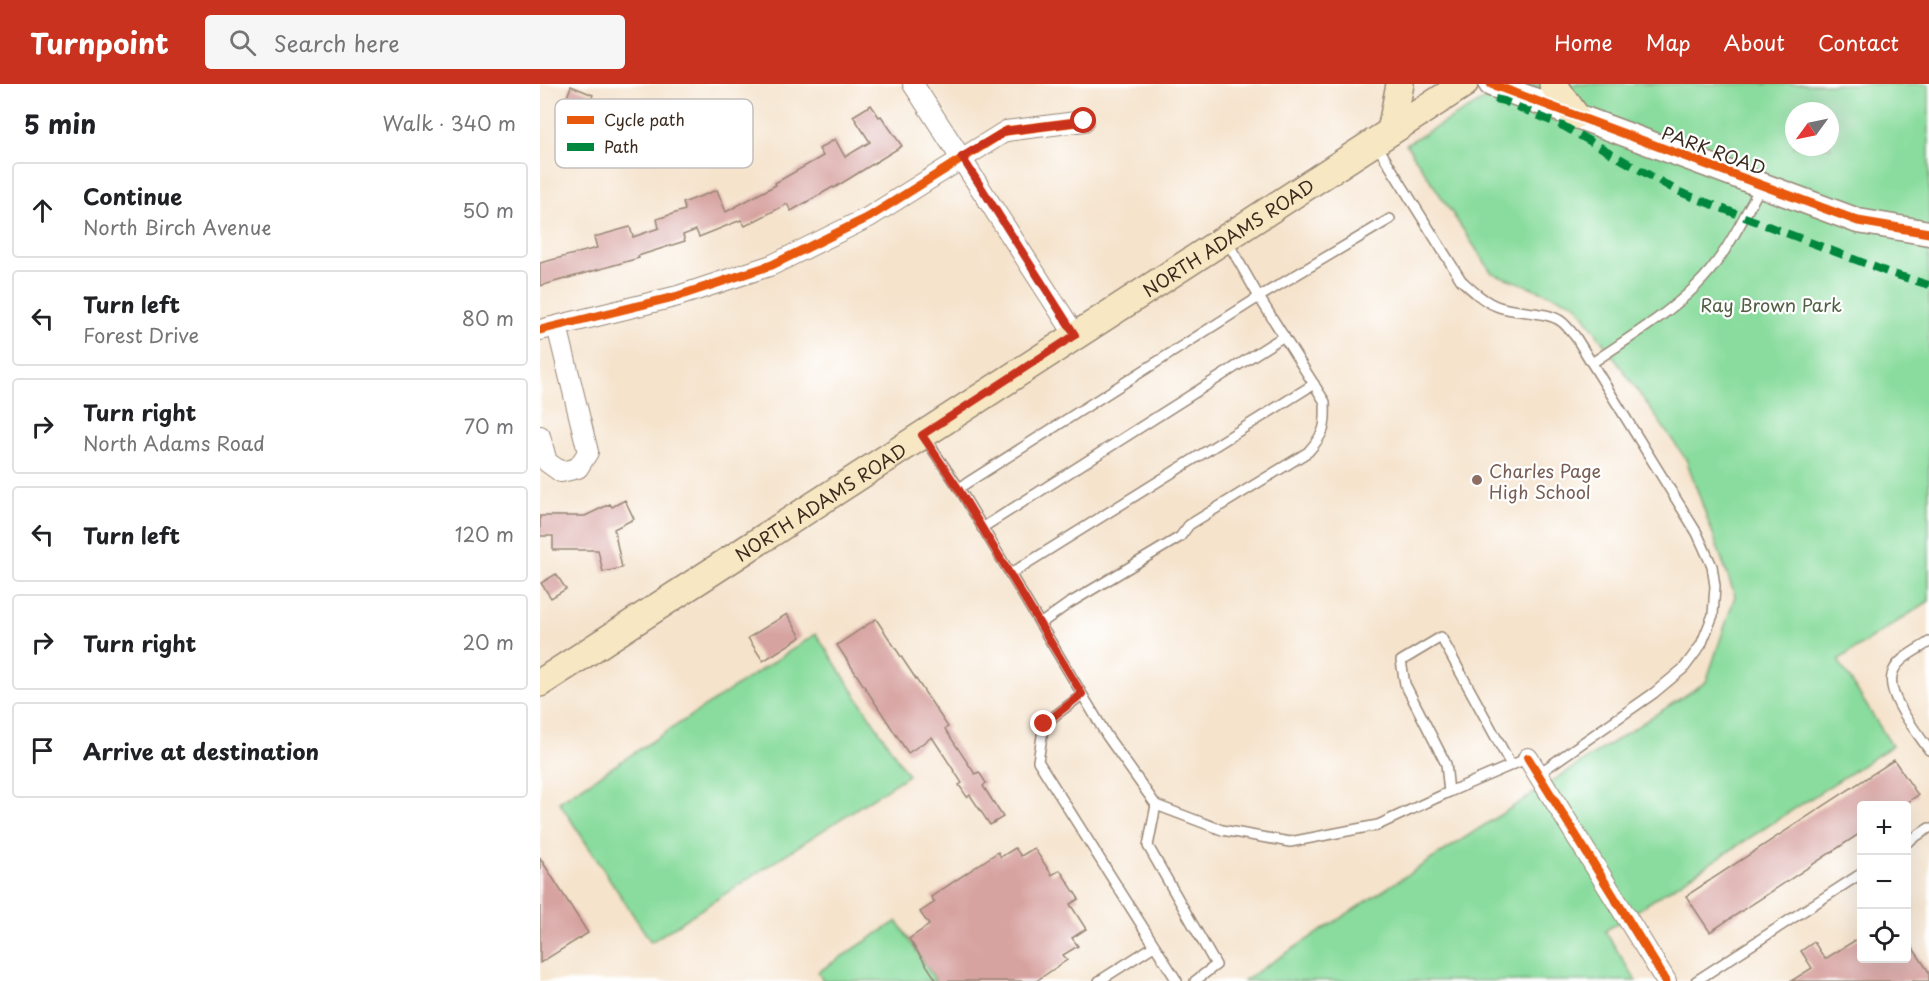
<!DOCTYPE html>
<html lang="en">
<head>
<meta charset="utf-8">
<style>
	body { margin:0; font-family:"Playpen Sans",sans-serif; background:#f6f6f6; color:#202124 }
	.controls { position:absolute; right:18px; bottom:18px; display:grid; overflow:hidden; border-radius:6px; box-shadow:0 6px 24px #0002 }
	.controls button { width:54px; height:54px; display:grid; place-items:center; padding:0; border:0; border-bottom:2px solid #e0e0e0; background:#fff; color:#202124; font:30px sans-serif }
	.compass { position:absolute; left:1245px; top:18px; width:54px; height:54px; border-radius:50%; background:#fff; box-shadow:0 6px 24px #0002; rotate:237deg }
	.stop { position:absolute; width:18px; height:18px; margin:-14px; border:4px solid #c8321e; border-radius:50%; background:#fff }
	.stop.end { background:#c8321e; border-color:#fff; box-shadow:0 2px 6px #0008 }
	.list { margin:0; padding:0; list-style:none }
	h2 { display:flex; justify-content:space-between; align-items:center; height:78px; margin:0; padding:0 24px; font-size:26px }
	h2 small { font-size:20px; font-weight:400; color:#757577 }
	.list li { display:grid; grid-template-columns:39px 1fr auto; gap:18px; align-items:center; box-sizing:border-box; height:96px; margin:0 12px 12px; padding:0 12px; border:2px solid #e0e0e0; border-radius:6px }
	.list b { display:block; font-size:22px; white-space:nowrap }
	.list p { margin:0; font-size:20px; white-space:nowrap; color:#757577 }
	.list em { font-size:20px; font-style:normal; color:#757577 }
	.icon { flex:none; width:33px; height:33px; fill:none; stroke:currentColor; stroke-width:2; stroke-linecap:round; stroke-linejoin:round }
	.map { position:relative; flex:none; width:1389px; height:897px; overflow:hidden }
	header { display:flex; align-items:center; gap:36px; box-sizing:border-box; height:84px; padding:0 30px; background:#c8321e; color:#fff }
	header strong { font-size:28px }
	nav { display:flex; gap:33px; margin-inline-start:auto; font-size:21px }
	.search { width:420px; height:54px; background:#f6f6f6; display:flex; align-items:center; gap:15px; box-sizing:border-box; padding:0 21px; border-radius:6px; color:#757577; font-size:22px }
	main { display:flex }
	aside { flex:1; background:#fff }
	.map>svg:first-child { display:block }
	.green { fill:#89dc9d; stroke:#62835e; stroke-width:1.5; fill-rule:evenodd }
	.building { fill:#d7a3a0 }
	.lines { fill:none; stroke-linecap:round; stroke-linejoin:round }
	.service-casing { stroke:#988675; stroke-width:12 }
	.minor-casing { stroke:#988675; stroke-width:22 }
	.tertiary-casing { stroke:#988675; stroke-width:27 }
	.secondary-casing { stroke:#988675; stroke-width:30 }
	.service { stroke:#fff; stroke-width:9 }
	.minor { stroke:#fff; stroke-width:20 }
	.tertiary { stroke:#fff; stroke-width:24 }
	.secondary { stroke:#f7e8c3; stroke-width:27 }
	.quiet { stroke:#00873e; stroke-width:8; stroke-dasharray:15 8; stroke-linecap:butt }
	.cycleway-casing { stroke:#fff; stroke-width:13 }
	.cycleway { stroke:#e8590c; stroke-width:9 }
	.route { stroke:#c8321e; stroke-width:8 }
	.education-dot { fill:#8d6e63; stroke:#fff; stroke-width:2 }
	.labels { text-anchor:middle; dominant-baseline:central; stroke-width:4.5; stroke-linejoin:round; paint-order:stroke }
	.street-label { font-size:18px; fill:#3b2a1e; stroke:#fff }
	.park-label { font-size:18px; fill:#525f44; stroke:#fff }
	.education-label { font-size:18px; fill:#785e54; stroke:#fff; text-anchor:start }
	.key { fill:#fff; stroke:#c4bfbc; stroke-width:1.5 }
	.key-label { font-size:16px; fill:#3b2a1e }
</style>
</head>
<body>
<header>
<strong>Turnpoint</strong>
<div class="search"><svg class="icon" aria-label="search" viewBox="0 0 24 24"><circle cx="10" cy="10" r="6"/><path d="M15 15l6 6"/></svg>Search here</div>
<nav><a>Home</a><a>Map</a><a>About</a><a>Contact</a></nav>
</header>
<main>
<aside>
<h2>5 min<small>Walk · 340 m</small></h2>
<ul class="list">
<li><svg class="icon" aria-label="ahead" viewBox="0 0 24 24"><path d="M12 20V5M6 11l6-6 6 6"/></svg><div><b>Continue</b><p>North Birch Avenue</p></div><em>50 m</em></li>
<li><svg class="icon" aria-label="left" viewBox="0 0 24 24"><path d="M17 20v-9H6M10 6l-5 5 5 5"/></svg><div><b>Turn left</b><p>Forest Drive</p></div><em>80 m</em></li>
<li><svg class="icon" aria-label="right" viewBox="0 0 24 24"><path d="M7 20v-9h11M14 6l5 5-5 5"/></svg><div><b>Turn right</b><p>North Adams Road</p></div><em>70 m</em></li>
<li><svg class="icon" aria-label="left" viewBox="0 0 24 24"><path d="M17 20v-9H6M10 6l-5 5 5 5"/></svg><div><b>Turn left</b></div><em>120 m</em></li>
<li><svg class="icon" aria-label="right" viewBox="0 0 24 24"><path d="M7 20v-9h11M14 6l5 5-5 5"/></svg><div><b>Turn right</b></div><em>20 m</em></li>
<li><svg class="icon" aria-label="arrive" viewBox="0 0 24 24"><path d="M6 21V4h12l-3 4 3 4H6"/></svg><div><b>Arrive at destination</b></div></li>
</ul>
</aside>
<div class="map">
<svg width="1389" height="897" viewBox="0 0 1389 897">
	<rect width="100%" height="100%" fill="#fff"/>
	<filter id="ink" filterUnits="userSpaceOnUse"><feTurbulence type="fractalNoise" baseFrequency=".0167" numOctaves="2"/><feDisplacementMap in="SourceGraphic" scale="12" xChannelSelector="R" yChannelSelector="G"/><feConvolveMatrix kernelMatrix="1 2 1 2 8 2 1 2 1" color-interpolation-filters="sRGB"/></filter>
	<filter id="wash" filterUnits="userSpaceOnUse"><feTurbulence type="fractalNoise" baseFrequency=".008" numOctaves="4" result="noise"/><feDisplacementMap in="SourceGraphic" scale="24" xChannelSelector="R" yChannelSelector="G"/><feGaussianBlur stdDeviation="1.35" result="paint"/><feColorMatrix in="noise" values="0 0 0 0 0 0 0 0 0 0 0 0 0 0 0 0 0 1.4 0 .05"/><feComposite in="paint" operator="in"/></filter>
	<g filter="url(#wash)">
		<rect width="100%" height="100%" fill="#f5e3cc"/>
		<g class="green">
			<path d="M 972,0 L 1389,0 L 1389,517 L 1298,576 L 1352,662 L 1065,847 L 1096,897 L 703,897 L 1166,598 L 1195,512 L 1146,375 L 1036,220 L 952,189 L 866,60 ZM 1254,27 L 1290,27 L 1290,63 L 1254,63 Z"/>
			<path d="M 276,550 L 368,691 L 111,858 L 19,718 Z"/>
			<path d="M 357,837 L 396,897 L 283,897 L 278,888 Z"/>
		</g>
		<g id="blocks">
			<g class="building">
				<path d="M 31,2 L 53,11 L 39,46 L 18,38 Z"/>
				<path d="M 331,21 L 339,33 L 341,32 L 362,62 L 294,104 L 293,103 L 251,127 L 247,120 L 205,142 L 201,136 L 159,153 L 156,146 L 143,151 L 145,157 L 98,172 L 99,174 L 0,202 L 0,179 L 57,164 L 54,153 L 90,143 L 93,153 L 119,144 L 117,135 L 145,126 L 143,119 L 177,106 L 186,128 L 236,101 L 235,99 L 283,72 L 279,65 L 295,55 L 305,73 L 330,58 L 313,32 Z"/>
				<path d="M 85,416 L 94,435 L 74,445 L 82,484 L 63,488 L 58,466 L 13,466 L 13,452 L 0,452 L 0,432 L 45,432 L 70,420 L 72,423 Z"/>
				<path d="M 16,490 L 26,505 L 11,514 L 1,499 Z"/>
				<path d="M 247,530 L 261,553 L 223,577 L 208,554 Z"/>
				<path d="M 336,535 L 408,643 L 405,645 L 435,690 L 439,688 L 446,699 L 443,702 L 463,733 L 450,741 L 430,711 L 427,713 L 419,701 L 422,699 L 392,653 L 368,669 L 297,561 Z"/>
				<path d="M 1354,676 L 1378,711 L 1362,722 L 1322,722 L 1322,748 L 1170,848 L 1146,812 Z"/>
				<path d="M 475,764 L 481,772 L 494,764 L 512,791 L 520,786 L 539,815 L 530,820 L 546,845 L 532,854 L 538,862 L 523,871 L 527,876 L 496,897 L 397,897 L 369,855 L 389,841 L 380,828 L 395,818 L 391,813 L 458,768 L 461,773 Z"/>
				<path d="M 0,774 L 48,849 L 0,879 Z"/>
				<path d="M 1322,852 L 1322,874 L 1366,874 L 1366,854 L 1389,888 L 1389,897 L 1251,897 L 1272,884 L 1261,867 L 1274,858 L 1285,875 Z"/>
			</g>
		</g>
	</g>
	<g filter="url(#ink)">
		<use href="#blocks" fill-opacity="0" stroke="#988675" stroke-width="1.5"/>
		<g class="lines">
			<defs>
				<g id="service">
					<path d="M 836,60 L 921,196 C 932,206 944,218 959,223 C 977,229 1008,227 1022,238 C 1027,242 1031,248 1035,252 L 1157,449 L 1172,482 L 1175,502 L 1173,531 L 1161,561 L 1144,584 L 1114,609 L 998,690"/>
					<path d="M 687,157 L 719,213 L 850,135"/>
					<path d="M 1052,279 C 1087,255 1126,232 1156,202 C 1185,174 1202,136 1221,102"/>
					<path d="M 384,353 L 419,404 L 567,652 L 616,721 L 682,746 L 750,758 L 838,741 L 909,708 L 988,674"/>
					<path d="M 419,404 L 719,213 L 785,318 C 786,343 785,349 768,368 L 649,441 L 640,453 L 528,520 L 500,540"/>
					<path d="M 442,444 L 744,252"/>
					<path d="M 470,490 L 774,300"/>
					<path d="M 1389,558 C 1378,566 1358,574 1353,588 C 1344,610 1377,648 1389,666"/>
					<path d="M 542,611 L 504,640 L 498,677 L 637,897"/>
					<path d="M 909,708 L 906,680 L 865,600 L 861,577 L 901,553 L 971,681"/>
					<path d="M 616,721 L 608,762 L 676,881 L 655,897"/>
					<path d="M 1366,759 L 1389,744"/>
					<path d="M 559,897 L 614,862"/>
					<path d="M 1156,897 L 1322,789"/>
				</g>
				<g id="minor">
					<path d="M 373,0 L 535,251"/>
					<path d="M 0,246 L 138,212 L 232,181 L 329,133 L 466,47 L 544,37"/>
					<path d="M 0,352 L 7,378 L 21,388 L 38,384 L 48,368 L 17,242"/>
					<path d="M 988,674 L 1126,897"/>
				</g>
				<path id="tertiary" d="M 951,0 L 1318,137 L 1389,149"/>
				<g id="secondary">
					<path d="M 1013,0 L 1035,31"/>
					<path d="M 851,47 L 860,0"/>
					<path id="s1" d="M 0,599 L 924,0"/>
				</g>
			</defs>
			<use href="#service" class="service-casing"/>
			<use href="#minor" class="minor-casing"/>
			<use href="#tertiary" class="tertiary-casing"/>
			<use href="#secondary" class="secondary-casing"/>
			<use href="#service" class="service"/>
			<use href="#minor" class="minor"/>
			<use href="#tertiary" class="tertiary"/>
			<use href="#secondary" class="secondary"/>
			<path class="quiet" d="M 955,15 L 964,17 L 1025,43 L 1137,107 L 1350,189 L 1389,201"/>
			<defs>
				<g id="cycleway">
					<path d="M 951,0 L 1318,137 L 1389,149"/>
					<path d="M 0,246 L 138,212 L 232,181 L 329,133 L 466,47 L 544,37"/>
					<path d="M 988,674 L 1126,897"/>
				</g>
			</defs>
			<use href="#cycleway" class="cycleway-casing"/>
			<use href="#cycleway" class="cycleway"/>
		</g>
	</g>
	<g class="lines" filter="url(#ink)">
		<path class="route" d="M 504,640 L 542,610 L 418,404 L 382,351 L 535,251 L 422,73 L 466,47 L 544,37"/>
	</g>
	<circle class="education-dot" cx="937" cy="396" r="6"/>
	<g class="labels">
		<g class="street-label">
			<text transform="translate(1174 66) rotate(20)">PARK ROAD</text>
			<text stroke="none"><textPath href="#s1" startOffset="820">NORTH ADAMS ROAD</textPath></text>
			<text stroke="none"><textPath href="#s1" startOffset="334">NORTH ADAMS ROAD</textPath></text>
		</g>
		<g class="park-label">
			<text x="1231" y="220">Ray Brown Park</text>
		</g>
		<g class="education-label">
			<text x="949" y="386">Charles Page<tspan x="949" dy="21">High School</tspan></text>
		</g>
	</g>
	<rect x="15" y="15" width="198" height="69" rx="9" class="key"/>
	<rect x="27" y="32" width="27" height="8" fill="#e8590c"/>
	<rect x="27" y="59" width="27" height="8" fill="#00873e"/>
	<g class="key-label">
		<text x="64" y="42">Cycle path</text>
		<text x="64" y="69">Path</text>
	</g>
</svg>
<div class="controls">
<button>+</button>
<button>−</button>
<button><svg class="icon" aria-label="locate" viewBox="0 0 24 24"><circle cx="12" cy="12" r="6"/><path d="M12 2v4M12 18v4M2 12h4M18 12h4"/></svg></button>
</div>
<svg class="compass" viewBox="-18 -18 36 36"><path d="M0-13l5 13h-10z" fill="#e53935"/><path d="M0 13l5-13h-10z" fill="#757577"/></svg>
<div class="stop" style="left:544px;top:37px"></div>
<div class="stop end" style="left:504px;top:640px"></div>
</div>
</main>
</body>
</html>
